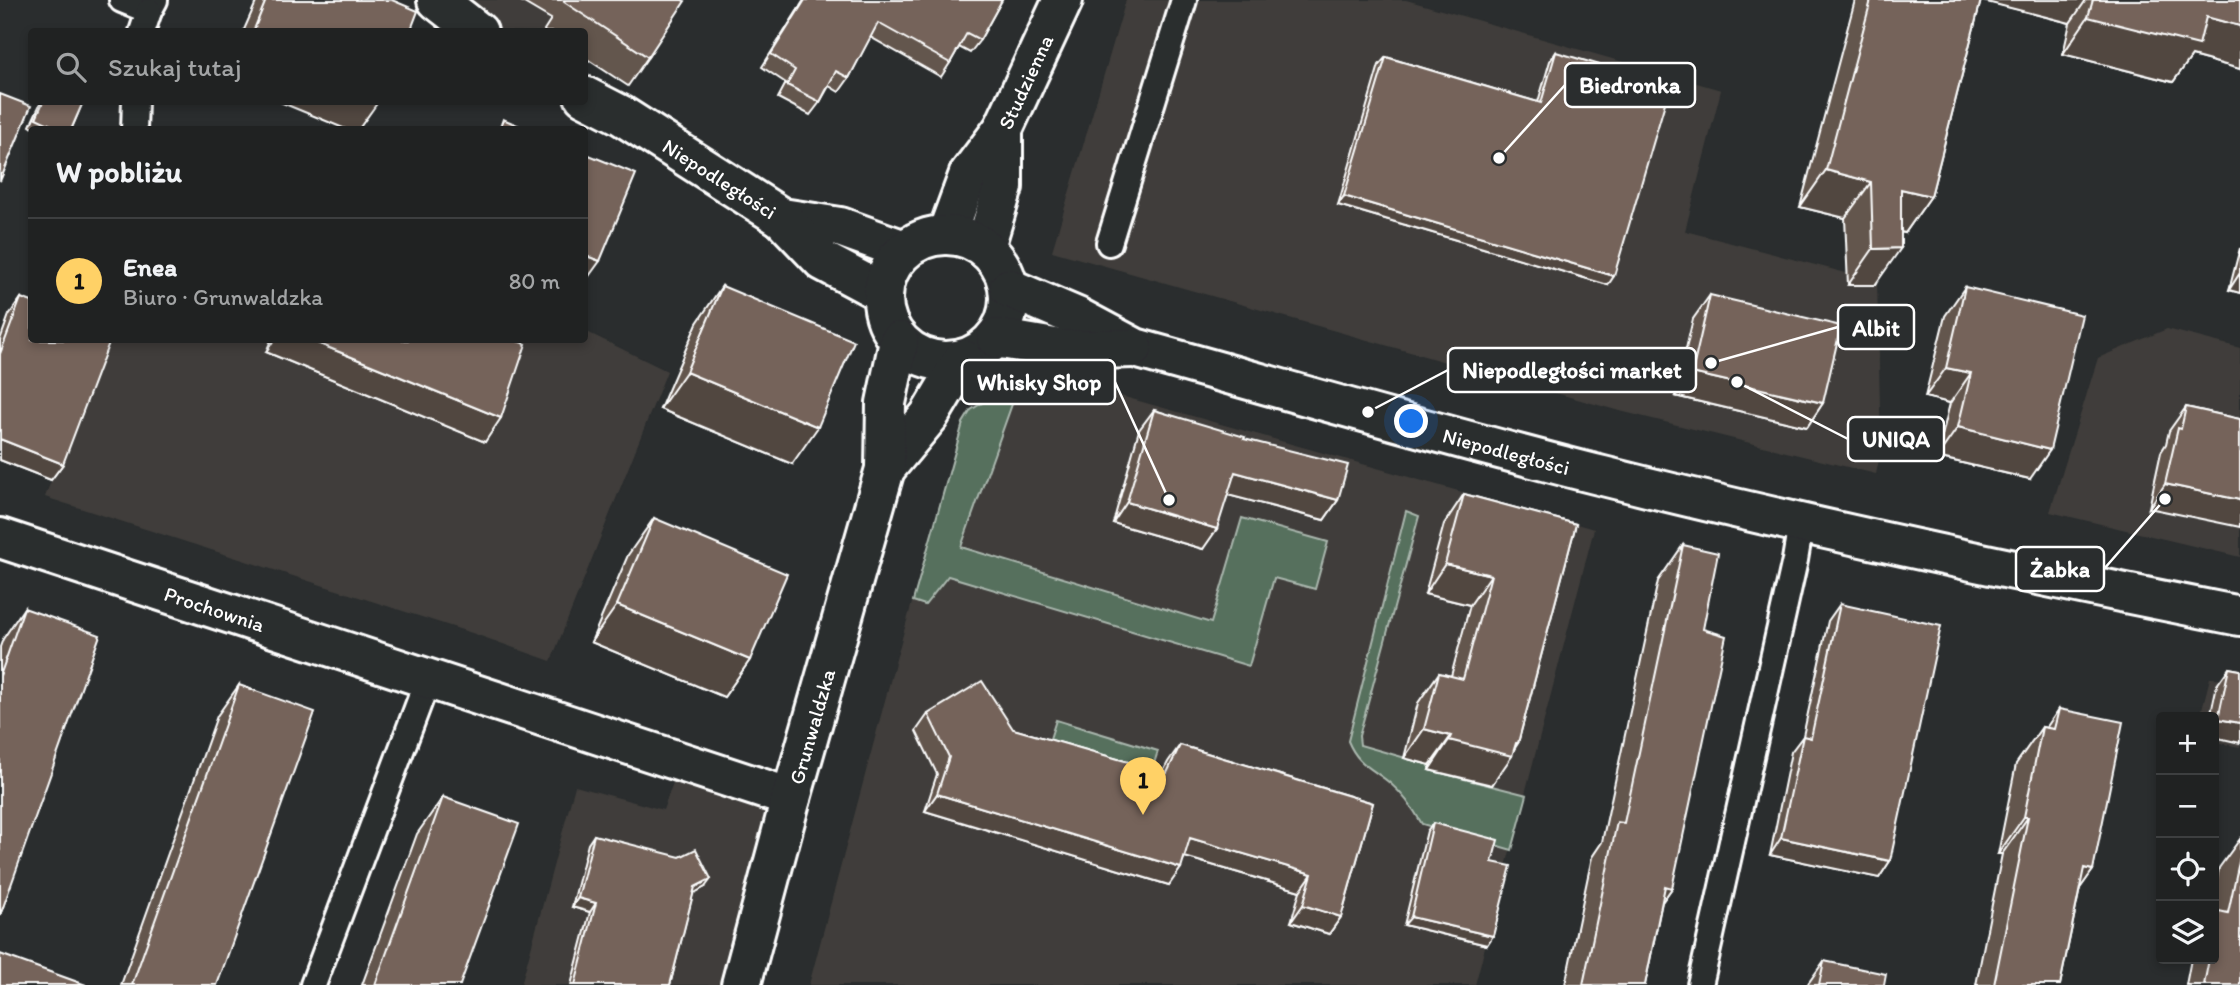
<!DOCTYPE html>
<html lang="pl">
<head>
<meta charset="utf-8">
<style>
	body { margin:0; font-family:Itim,sans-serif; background:#282a2a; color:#f1f3f6 }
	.controls { position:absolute; right:21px; bottom:21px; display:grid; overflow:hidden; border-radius:7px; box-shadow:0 4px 10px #0003 }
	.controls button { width:63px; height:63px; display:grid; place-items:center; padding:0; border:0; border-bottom:2px solid #3d3f40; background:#202222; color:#f1f3f6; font:35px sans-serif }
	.you { position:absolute; left:1412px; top:422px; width:24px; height:24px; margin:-18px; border:5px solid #fff; border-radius:50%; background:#1a73e8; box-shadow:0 0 0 10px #1a73e833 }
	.badge { display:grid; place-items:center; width:46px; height:46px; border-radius:50%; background:#ffd166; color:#111; font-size:23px; font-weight:700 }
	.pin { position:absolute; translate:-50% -58px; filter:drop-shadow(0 2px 4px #0008) }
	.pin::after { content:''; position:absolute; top:37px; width:24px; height:21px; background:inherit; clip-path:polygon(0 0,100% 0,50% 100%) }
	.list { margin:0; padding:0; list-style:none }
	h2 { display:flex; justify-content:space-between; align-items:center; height:91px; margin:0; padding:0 28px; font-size:30px }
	h2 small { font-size:23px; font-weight:400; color:#a2a4a5 }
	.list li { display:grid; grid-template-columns:46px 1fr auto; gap:21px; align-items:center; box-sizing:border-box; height:126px; padding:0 28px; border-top:2px solid #3d3f40 }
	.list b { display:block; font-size:26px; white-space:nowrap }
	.list p { margin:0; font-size:23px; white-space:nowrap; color:#a2a4a5 }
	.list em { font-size:23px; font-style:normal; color:#a2a4a5 }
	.icon { flex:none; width:38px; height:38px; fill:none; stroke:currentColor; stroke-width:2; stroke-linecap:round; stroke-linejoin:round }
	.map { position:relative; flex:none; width:2240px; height:985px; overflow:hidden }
	.search { position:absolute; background:#202222; box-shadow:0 4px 10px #0003; left:28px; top:28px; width:560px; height:77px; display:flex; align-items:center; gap:18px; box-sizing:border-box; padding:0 24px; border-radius:7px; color:#a2a4a5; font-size:26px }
	.panel { position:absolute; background:#202222; box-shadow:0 4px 10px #0003; left:28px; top:126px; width:560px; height:217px; border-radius:7px }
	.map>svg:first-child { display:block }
	.built { fill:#403e3b }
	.green { fill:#566f5d; stroke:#aab7ae; stroke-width:2 }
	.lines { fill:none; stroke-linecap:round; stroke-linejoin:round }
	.service-casing { stroke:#fff; stroke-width:30 }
	.minor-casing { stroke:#fff; stroke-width:44 }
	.tertiary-casing { stroke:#fff; stroke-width:44 }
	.service { stroke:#2a2d2e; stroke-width:24 }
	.minor { stroke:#2a2d2e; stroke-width:38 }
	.tertiary { stroke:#2a2d2e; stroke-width:38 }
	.wall { fill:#64564d; stroke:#fff; stroke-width:2 }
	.shaded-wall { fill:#51463f; stroke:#fff; stroke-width:2 }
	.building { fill:#74645a; stroke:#fff; stroke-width:2 }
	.labels { text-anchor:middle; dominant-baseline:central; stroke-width:6; stroke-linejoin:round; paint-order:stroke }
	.street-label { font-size:21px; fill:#fff; stroke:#2a2d2e }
	.leader { fill:none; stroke:#fff; stroke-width:2.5 }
	.callout-dot { fill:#fff; stroke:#2a2d2e; stroke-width:2.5 }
	.callout { fill:#2a2d2e; stroke:#fff; stroke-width:2.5 }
	.callout-label { font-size:23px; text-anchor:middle; font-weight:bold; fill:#fff }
</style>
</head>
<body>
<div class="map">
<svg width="2240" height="985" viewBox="0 0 2240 985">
	<rect width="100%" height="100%" fill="#2a2d2e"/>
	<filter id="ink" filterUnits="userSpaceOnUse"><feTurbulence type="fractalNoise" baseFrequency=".0143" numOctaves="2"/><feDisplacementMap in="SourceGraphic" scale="14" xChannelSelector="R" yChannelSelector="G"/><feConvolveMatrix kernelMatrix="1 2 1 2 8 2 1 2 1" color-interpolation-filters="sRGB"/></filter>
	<g filter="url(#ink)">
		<g class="built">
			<path d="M 437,0 L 563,0 L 543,32 L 478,31 Z"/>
			<path d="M 1126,0 L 1406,0 L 1721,90 L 1685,231 L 1877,281 L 1881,450 L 1876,474 L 1616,410 L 1052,251 Z"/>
			<path d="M 2167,329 L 2240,348 L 2240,557 L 2050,512 L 2098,358 Z"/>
			<path d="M 585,331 L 667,371 L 551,661 L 475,634 L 45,497 L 105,340 L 584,340 Z"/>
			<path d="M 1032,371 L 1594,529 L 1475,985 L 809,985 L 895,663 L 963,423 L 971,410 Z"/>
			<path d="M 2210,678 L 2240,679 L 2240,747 L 2214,742 L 2214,717 L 2200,717 Z"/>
			<path d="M 681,761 L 791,798 L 741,985 L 521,985 L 575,786 L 663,810 Z"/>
		</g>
		<g class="green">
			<path d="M 1032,371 L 1016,393 L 961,547 L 1211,623 L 1242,518 L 1328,542 L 1315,589 L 1274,578 L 1249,666 L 948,576 L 925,605 L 913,601 L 963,423 L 971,410 Z"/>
			<path d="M 1406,511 L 1419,516 L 1359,736 L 1360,745 L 1430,765 L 1429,770 L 1527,795 L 1512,850 L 1422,824 C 1413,808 1404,795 1391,784 C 1372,768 1358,765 1348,741 Z"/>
			<path d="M 1056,720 L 1158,751 L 1150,776 L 1048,745 Z"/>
		</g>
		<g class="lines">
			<defs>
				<g id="service">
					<path d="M 122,0 L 149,11 L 155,0"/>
					<path d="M 142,32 L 149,11"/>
					<path d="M 134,130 L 135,102"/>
					<path d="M 1109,243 L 1184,0"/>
					<path d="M 313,985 L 428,679"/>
					<path d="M 1700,985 L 1795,560 L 1801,524"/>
				</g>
				<g id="minor">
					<path d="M 947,234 L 969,174 L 1003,129"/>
					<path id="s1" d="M 985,247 L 1003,187 L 1003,129 L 1063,0"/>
				</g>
				<g id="tertiary">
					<path d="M 437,0 L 478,32"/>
					<path id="s2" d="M 584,96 L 621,115 L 782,218 L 840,227 L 904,250"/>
					<path d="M 782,218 L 823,261 L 883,293"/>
					<circle cx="946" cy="298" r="63"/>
					<path id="s3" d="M 1009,288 L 1077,317 L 1135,348 C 1291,391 1446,437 1603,476 C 1814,529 2027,574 2240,616"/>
					<path d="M 996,338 L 1066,350 L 1133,348"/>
					<path d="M 885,469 L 929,416 L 963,359"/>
					<path id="s4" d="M 0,538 L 791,798"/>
					<path id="s5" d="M 741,985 L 791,798 L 885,469 L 886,403 L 899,341"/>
				</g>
			</defs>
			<use href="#service" class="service-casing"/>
			<use href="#minor" class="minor-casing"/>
			<use href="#tertiary" class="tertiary-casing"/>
			<use href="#service" class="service"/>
			<use href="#minor" class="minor"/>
			<use href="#tertiary" class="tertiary"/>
		</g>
		<g class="wall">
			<path d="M 257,0 L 392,0 L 410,32 L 243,32 Z"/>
			<path d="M 519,0 L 682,0 L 648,57 L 628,86 L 584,57 L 584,32 L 545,32 L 544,30 L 551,19 Z"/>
			<path d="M 804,0 L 1002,0 L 980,40 L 970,53 L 959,47 L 950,63 L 941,77 L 870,37 L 849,78 L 839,92 L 829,86 L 820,102 L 810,115 L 778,98 L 786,83 L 762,67 Z"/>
			<path d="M 1855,0 L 2240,0 L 2240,69 L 2192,56 L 2173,82 L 2063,54 L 2070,23 L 1981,0 L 1931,196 L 1905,233 L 1901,232 L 1875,285 L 1848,285 L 1845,218 L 1800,207 Z"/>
			<path d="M 1556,52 L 1608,285 L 1338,205 L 1379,65 L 1386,57 L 1538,102 L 1550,61 Z"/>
			<path d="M 41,102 L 83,102 L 71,130 L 36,130 L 30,126 Z"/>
			<path d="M 2240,248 L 2240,293 L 2229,290 Z"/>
			<path d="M 722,286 L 792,464 L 660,409 L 697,323 Z"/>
			<path d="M 1965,287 L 2030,479 L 1937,457 L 1950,403 L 1925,397 L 1945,316 Z"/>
			<path d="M 1710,295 L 1823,403 L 1807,427 L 1675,396 L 1693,319 Z"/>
			<path d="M 21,298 L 63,464 L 51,480 L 0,460 L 0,340 L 9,315 Z"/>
			<path d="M 271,340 L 514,340 L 485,442 L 266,352 Z"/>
			<path d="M 2186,407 L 2240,419 L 2149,508 L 2161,452 L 2166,444 L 2169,431 Z"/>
			<path d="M 1154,410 L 1244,439 L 1338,500 L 1324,520 L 1228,495 L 1203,549 L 1113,523 L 1139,430 Z"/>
			<path d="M 1464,494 L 1576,524 L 1518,743 L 1492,785 L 1429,770 L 1430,765 L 1404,758 L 1418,703 L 1439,673 L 1451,676 L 1470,605 L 1425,594 L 1444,524 Z"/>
			<path d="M 654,518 L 750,660 L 724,697 L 591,642 L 628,555 Z"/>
			<path d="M 1683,545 L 1703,629 L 1672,888 L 1662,902 L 1645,985 L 1565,985 L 1592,857 L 1602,842 L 1658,581 Z"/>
			<path d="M 1840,604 L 1890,861 L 1879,878 L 1770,855 L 1791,752 L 1803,736 L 1828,621 Z"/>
			<path d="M 24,608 L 0,916 L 0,647 L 3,639 Z"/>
			<path d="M 2229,668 L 2240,670 L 2214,737 L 2214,717 L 2210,717 L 2217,685 Z"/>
			<path d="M 239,685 L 217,985 L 121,985 L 217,716 Z"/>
			<path d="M 2059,709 L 2093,870 L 2080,888 L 2060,985 L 1976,985 L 2002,854 L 1998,854 L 2016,764 L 2042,727 L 2046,728 Z"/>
			<path d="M 928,714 L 1013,729 L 1163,772 L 1168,762 L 1180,745 L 1373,803 L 1341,917 L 1329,934 L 1291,922 L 1300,891 L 1185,857 L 1169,885 L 925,811 L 937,774 L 916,731 Z"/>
			<path d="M 443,797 L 460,985 L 362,985 L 417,834 Z"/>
			<path d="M 1433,823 L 1492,862 L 1487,945 L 1404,925 L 1427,831 Z"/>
			<path d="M 594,835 L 705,887 L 693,893 L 670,985 L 571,985 L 590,912 L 572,907 L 588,844 Z"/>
			<path d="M 2240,839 L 2240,985 L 2186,985 L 2191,959 L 2214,959 L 2214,896 L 2219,868 Z"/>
			<path d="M 1824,961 L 1884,985 L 1807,985 Z"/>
		</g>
		<g class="shaded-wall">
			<path d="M 1979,0 L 2086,0 L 2070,23 Z"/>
			<path d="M 2088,17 L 2206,17 L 2240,26 L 2240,69 L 2192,56 L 2173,82 L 2063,54 Z"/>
			<path d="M 280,102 L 378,102 L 358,130 L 348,130 Z"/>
			<path d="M 1826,170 L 1871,182 L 1845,218 L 1800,207 Z"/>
			<path d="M 1901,189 L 1931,196 L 1905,233 L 1875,226 Z"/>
			<path d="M 1344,196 L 1614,276 L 1608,285 L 1338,205 Z"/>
			<path d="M 1901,248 L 1875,285 L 1848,285 L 1873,249 Z"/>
			<path d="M 584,255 L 600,261 L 584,283 Z"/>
			<path d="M 2240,273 L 2240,293 L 2229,290 Z"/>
			<path d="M 274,340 L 310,340 L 501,418 L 485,442 L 266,352 Z"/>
			<path d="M 1946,368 L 1971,373 L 1950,403 L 1925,397 Z"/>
			<path d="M 686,372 L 818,427 L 792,464 L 660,409 Z"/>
			<path d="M 1692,373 L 1823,403 L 1807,427 L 1675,396 Z"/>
			<path d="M 1958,427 L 2050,450 L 2030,479 L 1937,457 Z"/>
			<path d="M 0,439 L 63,464 L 51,480 L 0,460 Z"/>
			<path d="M 1235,472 L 1338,500 L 1324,520 L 1220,493 Z"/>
			<path d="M 2165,484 L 2240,500 L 2240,527 L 2149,508 Z"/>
			<path d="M 1127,502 L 1217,529 L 1203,549 L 1113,523 Z"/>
			<path d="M 1445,564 L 1491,575 L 1470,605 L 1425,594 Z"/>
			<path d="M 617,605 L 750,660 L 724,697 L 591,642 Z"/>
			<path d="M 2218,719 L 2240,723 L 2240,743 L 2214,737 L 2214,726 Z"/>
			<path d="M 1424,729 L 1451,736 L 1430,765 L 1404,758 Z"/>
			<path d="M 1449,740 L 1516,743 L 1518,743 L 1509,755 L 1512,756 L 1492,785 L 1429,770 Z"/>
			<path d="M 937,794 L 1181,868 L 1169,885 L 925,811 Z"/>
			<path d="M 2024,817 L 2028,817 L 2002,854 L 1998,854 Z"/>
			<path d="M 1190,838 L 1312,874 L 1300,891 L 1178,855 Z"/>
			<path d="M 1781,838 L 1890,861 L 1879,878 L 1770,855 Z"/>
			<path d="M 2084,868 L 2093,870 L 2067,907 Z"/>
			<path d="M 711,879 L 705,887 L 689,896 L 695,887 Z"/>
			<path d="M 1665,886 L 1672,888 L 1647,923 Z"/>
			<path d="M 578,898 L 596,903 L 590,912 L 572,907 Z"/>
			<path d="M 1303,905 L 1341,917 L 1329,934 L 1291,922 Z"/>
			<path d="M 1411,917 L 1493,936 L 1487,945 L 1404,925 Z"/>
		</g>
		<g class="building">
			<path d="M 266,0 L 392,0 L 418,11 L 410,32 L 253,32 Z"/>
			<path d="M 565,0 L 682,0 L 685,1 L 648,57 L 564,2 Z"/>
			<path d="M 805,0 L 1002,0 L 980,40 L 967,33 L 950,63 L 878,23 L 849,78 L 836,71 L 820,102 L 787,85 L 795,70 L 771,54 Z"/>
			<path d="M 1871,0 L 1981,0 L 1931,196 L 1901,189 L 1901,248 L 1873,249 L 1871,182 L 1826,170 Z"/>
			<path d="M 2093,0 L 2240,0 L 2240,26 L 2206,17 L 2199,45 L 2088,17 Z"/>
			<path d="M 1556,52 L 1670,86 L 1614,276 L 1344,196 L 1386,57 L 1541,103 Z"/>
			<path d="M 0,94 L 31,106 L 0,181 Z"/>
			<path d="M 43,102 L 83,102 L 71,130 L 62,130 L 36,118 Z"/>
			<path d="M 503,119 L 529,130 L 499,130 Z"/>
			<path d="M 584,153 L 636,174 L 600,261 L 584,255 Z"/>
			<path d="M 722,286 L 854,341 L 818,427 L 686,372 Z"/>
			<path d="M 1965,287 L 2082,315 L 2050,450 L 1958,427 L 1971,373 L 1946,368 Z"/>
			<path d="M 1710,295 L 1841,326 L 1823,403 L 1692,373 Z"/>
			<path d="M 21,298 L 32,302 L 32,340 L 110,340 L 63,464 L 0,439 L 0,354 Z"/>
			<path d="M 310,340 L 514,340 L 526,344 L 501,418 Z"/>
			<path d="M 2186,407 L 2240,419 L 2240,500 L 2165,484 L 2178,428 L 2181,429 Z"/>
			<path d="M 1154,410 L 1245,437 L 1244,439 L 1348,465 L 1338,500 L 1235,472 L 1217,529 L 1127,502 Z"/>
			<path d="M 1464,494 L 1576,524 L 1518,743 L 1516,743 L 1512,756 L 1449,740 L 1451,736 L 1424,729 L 1439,673 L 1463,679 L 1491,575 L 1445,564 Z"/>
			<path d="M 654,518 L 787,574 L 750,660 L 617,605 Z"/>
			<path d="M 1683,545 L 1718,553 L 1703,629 L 1726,636 L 1672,888 L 1665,886 L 1645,985 L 1583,985 L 1617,822 L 1624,823 Z"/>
			<path d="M 1840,604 L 1941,626 L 1890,861 L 1781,838 L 1803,736 L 1811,738 Z"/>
			<path d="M 24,608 L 100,635 L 0,916 L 0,676 Z"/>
			<path d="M 2229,668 L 2240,670 L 2240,723 L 2218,719 Z"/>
			<path d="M 982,681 L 1013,729 L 1167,773 L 1180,745 L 1373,803 L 1341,917 L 1303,905 L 1312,874 L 1190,838 L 1181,868 L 937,794 L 949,757 L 928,714 Z"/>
			<path d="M 239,685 L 315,712 L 217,985 L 132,985 Z"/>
			<path d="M 2059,709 L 2123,722 L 2093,870 L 2084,868 L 2060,985 L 1994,985 L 2028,817 L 2024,817 L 2042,727 L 2054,729 Z"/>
			<path d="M 443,797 L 519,824 L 460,985 L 375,985 Z"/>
			<path d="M 1433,823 L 1498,840 L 1492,862 L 1511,866 L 1493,936 L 1411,917 Z"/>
			<path d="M 594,835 L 680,857 L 696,849 L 711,879 L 695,887 L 670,985 L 575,985 L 596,903 L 578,898 Z"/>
			<path d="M 2240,857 L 2240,985 L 2204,985 L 2209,959 L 2214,959 L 2214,937 L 2219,911 L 2228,913 Z"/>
			<path d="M 0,954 L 86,985 L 0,985 Z"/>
			<path d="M 1824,961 L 1886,974 L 1884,985 L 1819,985 Z"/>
		</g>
	</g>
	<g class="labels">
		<g class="street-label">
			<text stroke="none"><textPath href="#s1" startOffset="173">Studzienna</textPath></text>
			<text stroke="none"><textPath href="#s2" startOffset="159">Niepodległości</textPath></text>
			<text stroke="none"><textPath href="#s3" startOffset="525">Niepodległości</textPath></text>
			<text stroke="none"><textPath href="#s4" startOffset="226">Prochownia</textPath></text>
			<text stroke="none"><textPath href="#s5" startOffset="268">Grunwaldzka</textPath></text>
		</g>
	</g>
	<path class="leader" d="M1499 158L1565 85M1711 363L1838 327M1368 412L1448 370M1169 500L1115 382M1737 382L1848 439M2165 499L2104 569"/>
	<g class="callout-dot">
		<circle cx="1499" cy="158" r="7"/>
		<circle cx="1711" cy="363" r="7"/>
		<circle cx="1368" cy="412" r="7"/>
		<circle cx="1169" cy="500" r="7"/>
		<circle cx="1737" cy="382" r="7"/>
		<circle cx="2165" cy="499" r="7"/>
	</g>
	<g class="callout">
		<rect x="1565" y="63" width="130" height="44" rx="7"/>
		<rect x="1838" y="305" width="76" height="44" rx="7"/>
		<rect x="1448" y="348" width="248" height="44" rx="7"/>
		<rect x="962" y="360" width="153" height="44" rx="7"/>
		<rect x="1848" y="417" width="96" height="44" rx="7"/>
		<rect x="2016" y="547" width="88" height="44" rx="7"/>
	</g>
	<g class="callout-label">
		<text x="1630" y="93">Biedronka</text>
		<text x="1876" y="336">Albit</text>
		<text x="1572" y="378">Niepodległości market</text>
		<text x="1039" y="390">Whisky Shop</text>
		<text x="1896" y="447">UNIQA</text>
		<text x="2060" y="577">Żabka</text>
	</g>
</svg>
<div class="controls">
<button>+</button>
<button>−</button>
<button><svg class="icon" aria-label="locate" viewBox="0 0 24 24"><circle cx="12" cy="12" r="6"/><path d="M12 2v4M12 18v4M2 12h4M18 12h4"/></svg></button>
<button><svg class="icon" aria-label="layers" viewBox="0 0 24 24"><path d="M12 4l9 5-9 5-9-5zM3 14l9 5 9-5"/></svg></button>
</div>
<div class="you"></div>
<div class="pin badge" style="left:1143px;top:815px">1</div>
<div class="search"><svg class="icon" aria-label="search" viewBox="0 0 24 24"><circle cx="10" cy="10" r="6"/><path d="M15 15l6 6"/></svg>Szukaj tutaj</div>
<section class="panel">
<h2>W pobliżu<small></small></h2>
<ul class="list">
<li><span class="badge">1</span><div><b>Enea</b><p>Biuro · Grunwaldzka</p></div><em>80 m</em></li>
</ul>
</section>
</div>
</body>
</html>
